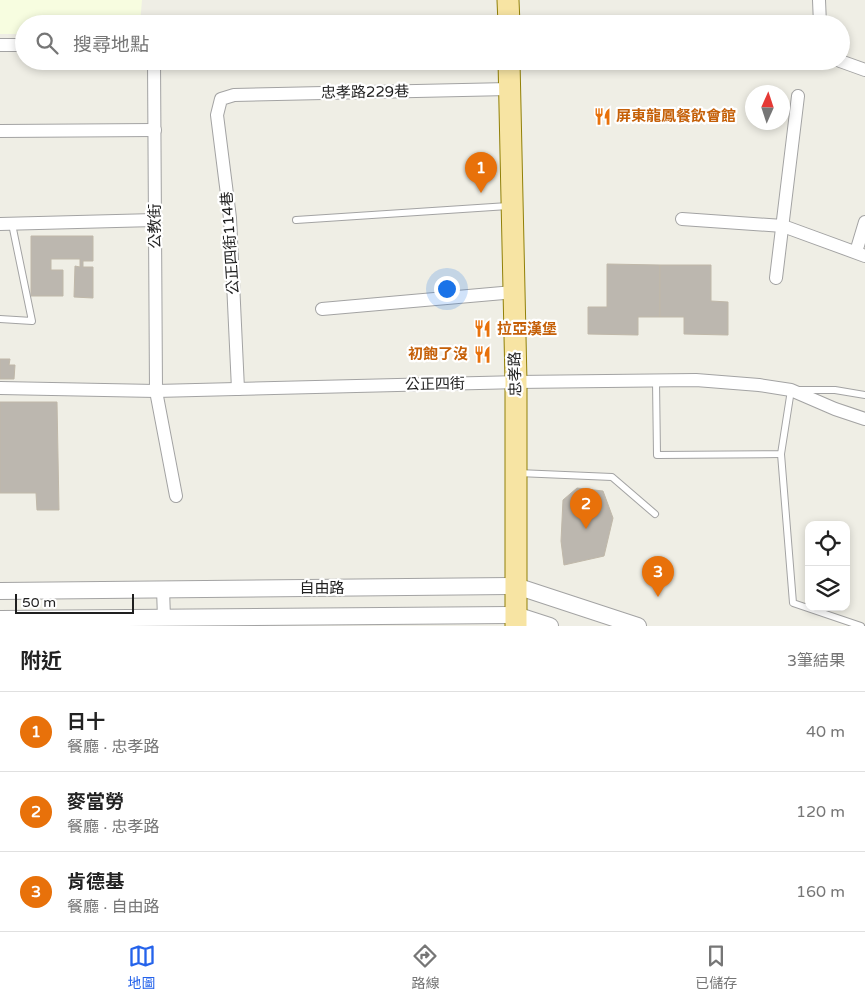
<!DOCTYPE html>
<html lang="zh-TW">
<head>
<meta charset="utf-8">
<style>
	body { margin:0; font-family:"Varela Round","Noto Sans TC",sans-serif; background:#f6f6f6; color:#222 }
	.controls { position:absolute; right:15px; bottom:15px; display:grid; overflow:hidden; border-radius:10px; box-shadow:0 2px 8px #0003 }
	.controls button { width:45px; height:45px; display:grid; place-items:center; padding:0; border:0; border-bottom:1px solid #e0e0e0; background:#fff; color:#222; font:25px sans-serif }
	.compass { position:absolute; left:745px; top:85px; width:45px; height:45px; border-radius:50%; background:#fff; box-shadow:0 2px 8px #0003; rotate:3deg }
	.scale { position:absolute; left:15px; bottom:12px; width:119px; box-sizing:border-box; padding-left:5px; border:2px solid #1f1f1f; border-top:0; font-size:14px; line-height:18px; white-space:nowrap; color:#1f1f1f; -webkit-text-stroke:4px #fff; paint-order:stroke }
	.you { position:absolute; left:446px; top:288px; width:18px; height:18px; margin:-12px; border:4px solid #fff; border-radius:50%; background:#1a73e8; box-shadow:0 0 0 8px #1a73e833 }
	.badge { display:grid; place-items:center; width:32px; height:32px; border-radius:50%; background:#2563eb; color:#fff; font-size:16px; font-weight:700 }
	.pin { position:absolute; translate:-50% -41px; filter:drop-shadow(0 1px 2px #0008) }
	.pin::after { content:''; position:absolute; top:26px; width:18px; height:15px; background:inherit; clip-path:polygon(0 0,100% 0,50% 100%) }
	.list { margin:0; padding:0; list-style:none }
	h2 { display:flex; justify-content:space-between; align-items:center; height:65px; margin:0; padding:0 20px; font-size:21px }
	h2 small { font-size:16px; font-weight:400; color:#767676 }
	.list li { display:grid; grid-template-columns:32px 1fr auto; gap:15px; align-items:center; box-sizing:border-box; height:80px; padding:0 20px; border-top:1px solid #e0e0e0 }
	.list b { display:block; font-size:19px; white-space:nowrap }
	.list p { margin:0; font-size:16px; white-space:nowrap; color:#767676 }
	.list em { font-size:16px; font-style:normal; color:#767676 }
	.icon { flex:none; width:28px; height:28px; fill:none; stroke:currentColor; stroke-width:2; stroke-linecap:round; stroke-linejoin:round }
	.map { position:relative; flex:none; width:865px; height:626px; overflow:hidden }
	.search { position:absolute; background:#fff; box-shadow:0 2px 8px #0003; left:15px; right:15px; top:15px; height:55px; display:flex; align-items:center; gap:12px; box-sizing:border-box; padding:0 18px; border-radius:28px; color:#767676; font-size:19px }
	.sheet { height:305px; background:#fff }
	nav { display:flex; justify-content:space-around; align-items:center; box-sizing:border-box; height:70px; border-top:1px solid #e0e0e0; background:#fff; font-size:14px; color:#767676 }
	nav a { display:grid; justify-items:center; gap:2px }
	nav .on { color:#2563eb }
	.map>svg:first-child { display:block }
	.education { fill:#f7fde0 }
	.building { fill:#bcb7af; stroke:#c0b8a9 }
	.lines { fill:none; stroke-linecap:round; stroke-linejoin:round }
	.service-casing { stroke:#a3a3a3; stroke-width:8 }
	.minor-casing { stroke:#a3a3a3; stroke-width:14 }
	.tertiary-casing { stroke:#a3a3a3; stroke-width:18 }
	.primary-casing { stroke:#918008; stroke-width:23 }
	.service { stroke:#fff; stroke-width:6 }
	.minor { stroke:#fff; stroke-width:12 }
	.tertiary { stroke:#fff; stroke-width:16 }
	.primary { stroke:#f7e4a3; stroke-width:21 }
	.labels { text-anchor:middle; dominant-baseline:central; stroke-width:4.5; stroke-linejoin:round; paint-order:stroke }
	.street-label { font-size:15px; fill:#1f1f1f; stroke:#fff }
	.food-label { font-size:15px; font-weight:bold; fill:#c56008; stroke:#fff; text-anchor:start }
</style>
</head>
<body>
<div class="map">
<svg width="865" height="626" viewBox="0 0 865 626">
	<rect width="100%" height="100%" fill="#efeee5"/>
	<path class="education" d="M 0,0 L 142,0 L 140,24 L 24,24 L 24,34 L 0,34 Z"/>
	<g class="building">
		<path d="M 31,236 L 93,236 L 93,261 L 83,261 L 83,267 L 93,267 L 93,298 L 74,297 L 75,266 L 80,267 L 80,259 L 51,259 L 51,270 L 63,270 L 63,296 L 31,296 Z"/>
		<path d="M 607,264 L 660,265 L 660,317 L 638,317 L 638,335 L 588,334 L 588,307 L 607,307 Z"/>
		<path d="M 660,265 L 711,265 L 711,301 L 728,302 L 728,335 L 684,334 L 684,317 L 660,317 Z"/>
		<path d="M 0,359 L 10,359 L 9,365 L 15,365 L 14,379 L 0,379 Z"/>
		<path d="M 0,402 L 57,402 L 59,510 L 37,510 L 36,493 L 0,493 Z"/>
		<path d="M 577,488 L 603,491 L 613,518 L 604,556 L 564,565 L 561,541 L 563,500 Z"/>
	</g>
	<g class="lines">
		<defs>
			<g id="service">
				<path d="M 296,220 L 508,206"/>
				<path d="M 0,319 L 32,321 L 12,224"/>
				<path d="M 656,381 L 657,455 L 781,454 L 791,390 L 835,390 L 865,395"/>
				<path d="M 781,454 L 793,603 L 861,626"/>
				<path d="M 518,473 L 612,477 L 655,514"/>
			</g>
			<g id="minor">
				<path d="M 819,0 L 820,24"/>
				<path d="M 0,45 L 24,45"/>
				<path d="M 154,61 L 156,391 L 176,496"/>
				<path d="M 840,61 L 865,70"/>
				<path d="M 0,131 L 155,130"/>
				<path d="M 682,219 L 783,226 L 865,256"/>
				<path d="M 0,224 L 155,220"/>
				<path d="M 856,252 L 865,222"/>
				<path d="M 776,278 L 798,96"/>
				<path d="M 322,309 L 514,292"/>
				<path d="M 0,388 L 156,391 L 516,382 L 696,380 L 759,385 L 791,390 L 835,409 L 865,419"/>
				<path d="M 238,389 L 230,218 L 217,115 L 221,99 L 234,95 L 509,89"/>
				<path d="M 163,589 L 164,618"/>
			</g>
			<g id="tertiary">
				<path d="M 0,591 L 516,586 L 638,626"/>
				<path d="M 0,619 L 516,615 L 550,626"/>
			</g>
			<g id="primary">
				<path d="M 508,0 L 509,24"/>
				<path d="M 509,61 L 516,382 L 516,626"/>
			</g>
		</defs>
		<use href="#service" class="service-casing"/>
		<use href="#minor" class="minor-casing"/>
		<use href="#tertiary" class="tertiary-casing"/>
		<use href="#primary" class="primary-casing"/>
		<use href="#service" class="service"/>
		<use href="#minor" class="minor"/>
		<use href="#tertiary" class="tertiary"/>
		<use href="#primary" class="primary"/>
	</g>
	<defs>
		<symbol id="restaurant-bare" viewBox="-9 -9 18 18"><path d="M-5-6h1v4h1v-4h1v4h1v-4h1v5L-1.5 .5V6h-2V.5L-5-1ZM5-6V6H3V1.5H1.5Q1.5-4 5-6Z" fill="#e8710a" stroke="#fff" stroke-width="2.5" paint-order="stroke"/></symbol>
	</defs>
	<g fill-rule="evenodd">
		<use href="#restaurant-bare" x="590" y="104" width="25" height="25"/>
		<use href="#restaurant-bare" x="470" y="316" width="25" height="25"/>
		<use href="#restaurant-bare" x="470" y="342" width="25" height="25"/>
	</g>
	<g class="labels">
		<g class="street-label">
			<text transform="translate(365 92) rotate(-1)">忠孝路229巷</text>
			<text transform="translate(155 226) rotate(-90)">公教街</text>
			<text transform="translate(230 243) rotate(-94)">公正四街114巷</text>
			<text transform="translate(515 374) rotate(-91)">忠孝路</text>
			<text transform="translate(435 384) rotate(-1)">公正四街</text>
			<text x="322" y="588">自由路</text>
		</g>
		<g class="food-label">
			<text x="616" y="116">屏東龍鳳餐飲會館</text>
			<text x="497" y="329">拉亞漢堡</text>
			<text x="468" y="354" text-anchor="end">初飽了沒</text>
		</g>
	</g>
</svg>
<div class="controls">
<button><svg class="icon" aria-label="locate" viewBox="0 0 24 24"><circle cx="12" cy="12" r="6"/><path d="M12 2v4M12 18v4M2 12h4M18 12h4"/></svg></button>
<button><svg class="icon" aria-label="layers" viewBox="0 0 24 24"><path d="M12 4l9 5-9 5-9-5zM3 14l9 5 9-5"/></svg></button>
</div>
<svg class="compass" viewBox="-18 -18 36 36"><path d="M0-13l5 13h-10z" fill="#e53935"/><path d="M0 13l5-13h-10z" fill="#767676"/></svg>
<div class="scale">50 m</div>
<div class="you"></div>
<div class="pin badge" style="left:481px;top:193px;background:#e8710a">1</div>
<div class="pin badge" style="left:586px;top:529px;background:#e8710a">2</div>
<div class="pin badge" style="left:658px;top:597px;background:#e8710a">3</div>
<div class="search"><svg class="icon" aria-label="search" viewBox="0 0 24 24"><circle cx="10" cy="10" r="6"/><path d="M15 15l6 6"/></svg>搜尋地點</div>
</div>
<section class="sheet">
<h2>附近<small>3筆結果</small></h2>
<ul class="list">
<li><span class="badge" style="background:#e8710a">1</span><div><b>日十</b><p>餐廳 · 忠孝路</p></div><em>40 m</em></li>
<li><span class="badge" style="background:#e8710a">2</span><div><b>麥當勞</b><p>餐廳 · 忠孝路</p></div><em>120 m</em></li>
<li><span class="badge" style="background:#e8710a">3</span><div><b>肯德基</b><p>餐廳 · 自由路</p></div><em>160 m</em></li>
</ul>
</section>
<nav>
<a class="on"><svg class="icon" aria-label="map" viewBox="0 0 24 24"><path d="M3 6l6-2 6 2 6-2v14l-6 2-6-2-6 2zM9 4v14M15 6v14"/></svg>地圖</a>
<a><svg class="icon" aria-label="directions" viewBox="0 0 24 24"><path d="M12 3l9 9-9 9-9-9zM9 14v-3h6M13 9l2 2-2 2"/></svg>路線</a>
<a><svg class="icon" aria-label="saved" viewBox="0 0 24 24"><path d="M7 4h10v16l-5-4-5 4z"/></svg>已儲存</a>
</nav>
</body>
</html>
